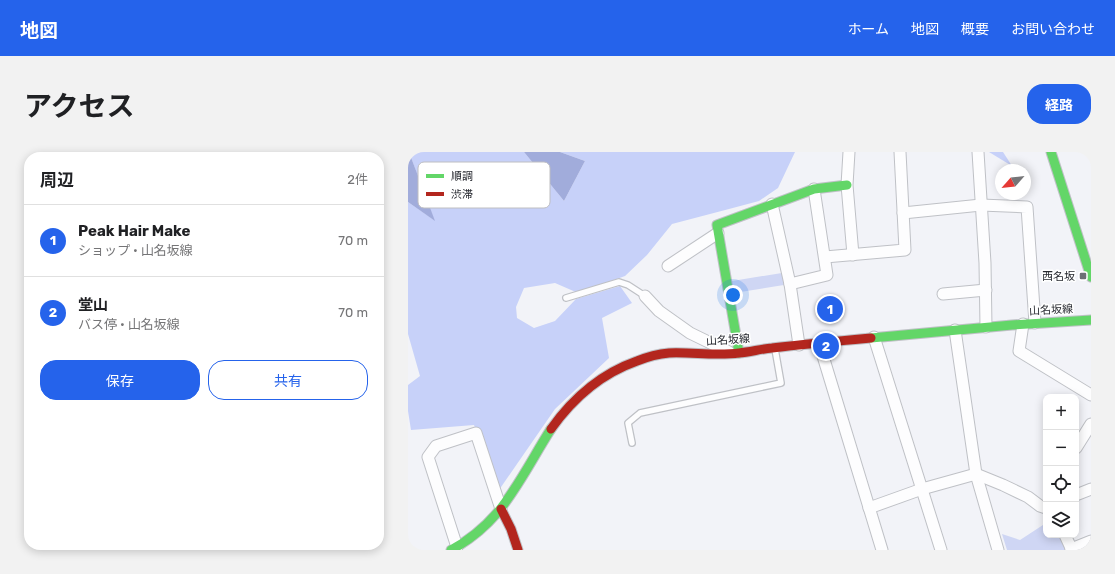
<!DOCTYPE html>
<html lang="ja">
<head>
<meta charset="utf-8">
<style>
	body { margin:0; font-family:Rubik,"Noto Sans JP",sans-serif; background:#f2f2f2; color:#202124 }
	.controls { position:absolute; right:12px; bottom:12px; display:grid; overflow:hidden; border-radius:8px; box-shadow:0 2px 10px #0003 }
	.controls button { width:36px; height:36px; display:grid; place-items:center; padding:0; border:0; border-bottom:1px solid #e0e0e0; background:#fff; color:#202124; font:20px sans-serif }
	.compass { position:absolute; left:587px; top:12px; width:36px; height:36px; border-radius:50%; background:#fff; box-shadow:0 2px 10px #0003; rotate:243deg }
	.you { position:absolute; left:325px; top:143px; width:14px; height:14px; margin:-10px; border:3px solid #fff; border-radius:50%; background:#1a73e8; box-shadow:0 0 0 6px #1a73e833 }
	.badge { display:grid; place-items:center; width:26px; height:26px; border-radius:50%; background:#2563eb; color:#fff; font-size:13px; font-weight:700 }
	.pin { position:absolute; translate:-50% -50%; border:2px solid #fff; box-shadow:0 1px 4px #0006 }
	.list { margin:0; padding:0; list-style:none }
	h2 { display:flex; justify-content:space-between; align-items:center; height:52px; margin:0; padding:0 16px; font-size:17px }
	h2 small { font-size:13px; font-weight:400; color:#757577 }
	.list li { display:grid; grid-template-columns:26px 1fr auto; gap:12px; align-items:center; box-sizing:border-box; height:72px; padding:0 16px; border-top:1px solid #e0e0e0 }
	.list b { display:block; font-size:15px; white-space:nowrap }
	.list p { margin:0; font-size:13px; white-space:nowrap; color:#757577 }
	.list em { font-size:13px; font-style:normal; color:#757577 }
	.actions { display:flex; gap:8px; padding:12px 16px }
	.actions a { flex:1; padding:9px 0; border:1px solid #2563eb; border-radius:16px; text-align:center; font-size:14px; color:#2563eb }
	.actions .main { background:#2563eb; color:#fff }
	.icon { flex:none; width:22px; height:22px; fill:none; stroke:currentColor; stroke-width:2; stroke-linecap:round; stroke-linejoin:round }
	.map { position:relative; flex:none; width:683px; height:398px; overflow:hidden; border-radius:16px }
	header { display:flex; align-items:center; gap:24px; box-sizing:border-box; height:56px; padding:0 20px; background:#2563eb; color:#fff }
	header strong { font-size:19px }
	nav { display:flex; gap:22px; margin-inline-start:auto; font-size:14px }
	.intro { display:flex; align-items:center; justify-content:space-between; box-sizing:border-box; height:96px; padding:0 24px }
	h1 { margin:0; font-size:28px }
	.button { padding:10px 18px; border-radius:16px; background:#2563eb; color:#fff; font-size:14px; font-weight:700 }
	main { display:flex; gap:24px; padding:0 24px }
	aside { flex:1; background:#fff; border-radius:16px; box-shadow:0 2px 10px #0003 }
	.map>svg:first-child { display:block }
	.green { fill:#cfd6f4 }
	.forest { fill:#c7d1f9 }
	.water { fill:#a1acdb }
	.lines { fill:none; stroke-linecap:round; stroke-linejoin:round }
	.lane-casing { stroke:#bfc1c6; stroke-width:8 }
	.street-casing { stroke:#bfc1c6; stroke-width:13 }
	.fast-casing { stroke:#bfc1c6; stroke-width:11 }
	.jam-casing { stroke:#bfc1c6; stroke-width:11 }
	.lane { stroke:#fdfdfe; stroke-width:5.5 }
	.street { stroke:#fdfdfe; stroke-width:11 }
	.fast { stroke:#63d668; stroke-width:9 }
	.jam { stroke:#b3261e; stroke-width:9 }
	.poi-dot { fill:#6d6f75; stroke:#fff; stroke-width:1.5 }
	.labels { text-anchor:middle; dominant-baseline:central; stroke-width:3; stroke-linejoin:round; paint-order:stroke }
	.poi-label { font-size:11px; fill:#26282f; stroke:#fff; text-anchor:end }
	.street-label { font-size:11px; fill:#26282f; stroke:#fff }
	.key { fill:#fff; stroke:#bebec1; stroke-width:1 }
	.key-label { font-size:11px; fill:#26282f }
</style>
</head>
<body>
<header>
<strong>地図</strong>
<nav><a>ホーム</a><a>地図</a><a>概要</a><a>お問い合わせ</a></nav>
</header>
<div class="intro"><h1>アクセス</h1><a class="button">経路</a></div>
<main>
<aside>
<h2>周辺<small>2件</small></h2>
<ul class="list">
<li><span class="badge">1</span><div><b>Peak Hair Make</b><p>ショップ · 山名坂線</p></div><em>70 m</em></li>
<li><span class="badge">2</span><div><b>堂山</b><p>バス停 · 山名坂線</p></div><em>70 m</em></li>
</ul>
<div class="actions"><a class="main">保存</a><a>共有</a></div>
</aside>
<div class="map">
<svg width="683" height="398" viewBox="0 0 683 398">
	<rect width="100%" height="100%" fill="#f2f3f8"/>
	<g class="green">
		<path d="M 380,120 L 382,132 L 320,142 L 318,130 Z"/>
		<path d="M 635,373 L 638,375 L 638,383 L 652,383 L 657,398 L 599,398 L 594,382 L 612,388 Z"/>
	</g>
	<g class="forest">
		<path d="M 1,0 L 116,0 L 156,49 L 177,9 L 152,0 L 387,0 L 370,36 L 351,49 L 321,57 L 264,72 L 239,103 L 217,124 L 170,141 L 147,131 L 116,136 L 108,155 L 109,166 L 126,176 L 147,169 L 168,147 L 212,134 L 224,151 L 194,166 L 201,206 L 147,257 L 91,338 L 66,273 L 3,278 L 0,259 L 0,233 L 12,224 L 0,182 L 0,50 L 26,68 Z"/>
		<path d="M 581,0 L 595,0 L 604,14 Z"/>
	</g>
	<g class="water">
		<path d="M 0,0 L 1,0 L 27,69 L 0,50 Z"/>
		<path d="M 116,0 L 152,0 L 177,9 L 156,49 Z"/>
	</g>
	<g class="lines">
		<defs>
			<g id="lane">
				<path d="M 158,146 L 211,130 L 220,133 L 237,144"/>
				<path d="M 224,291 L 220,271 L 232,261 L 373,231 L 367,197"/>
			</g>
			<g id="street">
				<path d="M 441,0 L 439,33 L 445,103"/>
				<path d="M 570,0 L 577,111 L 578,175"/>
				<path d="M 364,52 L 382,132 L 391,193"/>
				<path d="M 495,61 L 573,53 L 619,55 L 627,171"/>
				<path d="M 417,105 L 497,98 L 492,0"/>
				<path d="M 260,114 L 310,81"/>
				<path d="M 382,132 L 419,123 L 406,37"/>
				<path d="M 535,142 L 578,138"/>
				<path d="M 237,144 L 251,159 L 282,181 L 321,200"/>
				<path d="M 615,172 L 611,199 L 683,243"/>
				<path d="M 547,178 L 568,322 L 590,398"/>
				<path d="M 466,185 L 533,398"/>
				<path d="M 411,191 L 474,398"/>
				<path d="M 668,296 L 683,272"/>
				<path d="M 668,343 L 683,337"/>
				<path d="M 461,356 L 514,337 L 568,322 L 595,333 L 620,345 L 632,354 L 638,356"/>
				<path d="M 657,383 L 664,398"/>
				<path d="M 49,395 L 20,305 L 28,294 L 68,281 L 93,357"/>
				<path d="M 663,397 L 683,389"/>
			</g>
			<g id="fast">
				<path d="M 643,0 L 683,125"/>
				<path d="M 463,186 L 604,173 L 683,168"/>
				<path d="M 331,201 L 309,73 L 406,37 L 439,33"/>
				<path d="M 43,398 C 60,389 76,376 89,361 C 110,336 125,305 143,277"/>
			</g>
			<g id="jam">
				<path d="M 143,277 C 165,246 192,222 229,209 C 239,205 250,202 261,201 C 284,200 308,204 331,201 C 342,200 353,197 364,196 C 397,192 430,189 463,186"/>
				<path d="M 93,357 L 103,377 L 110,398"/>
			</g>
		</defs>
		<use href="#lane" class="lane-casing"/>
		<use href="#street" class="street-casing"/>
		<use href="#fast" class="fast-casing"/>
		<use href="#jam" class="jam-casing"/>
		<use href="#lane" class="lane"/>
		<use href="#street" class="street"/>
		<use href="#fast" class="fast"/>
		<use href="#jam" class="jam"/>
	</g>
	<rect class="poi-dot" x="671" y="120" width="8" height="8" rx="2"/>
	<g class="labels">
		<g class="poi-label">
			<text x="667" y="124">西名坂</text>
		</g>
		<g class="street-label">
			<text transform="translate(643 158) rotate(-3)">山名坂線</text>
			<text transform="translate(320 188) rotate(-4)">山名坂線</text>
		</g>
	</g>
	<rect x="10" y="10" width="132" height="46" rx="6" class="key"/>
	<rect x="18" y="22" width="18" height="4" fill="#63d668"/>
	<rect x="18" y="40" width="18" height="4" fill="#b3261e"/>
	<g class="key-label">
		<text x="43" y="28">順調</text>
		<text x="43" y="46">渋滞</text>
	</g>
</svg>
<div class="controls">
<button>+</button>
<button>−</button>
<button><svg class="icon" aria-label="locate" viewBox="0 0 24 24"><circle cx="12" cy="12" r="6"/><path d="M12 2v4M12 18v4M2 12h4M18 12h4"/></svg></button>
<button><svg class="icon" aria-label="layers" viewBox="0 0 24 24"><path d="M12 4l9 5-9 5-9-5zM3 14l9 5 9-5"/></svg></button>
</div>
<svg class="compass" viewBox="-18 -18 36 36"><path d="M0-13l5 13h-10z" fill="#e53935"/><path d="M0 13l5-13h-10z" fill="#757577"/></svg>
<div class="you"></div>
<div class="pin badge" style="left:422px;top:157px">1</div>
<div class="pin badge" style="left:418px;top:194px">2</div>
</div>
</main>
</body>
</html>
